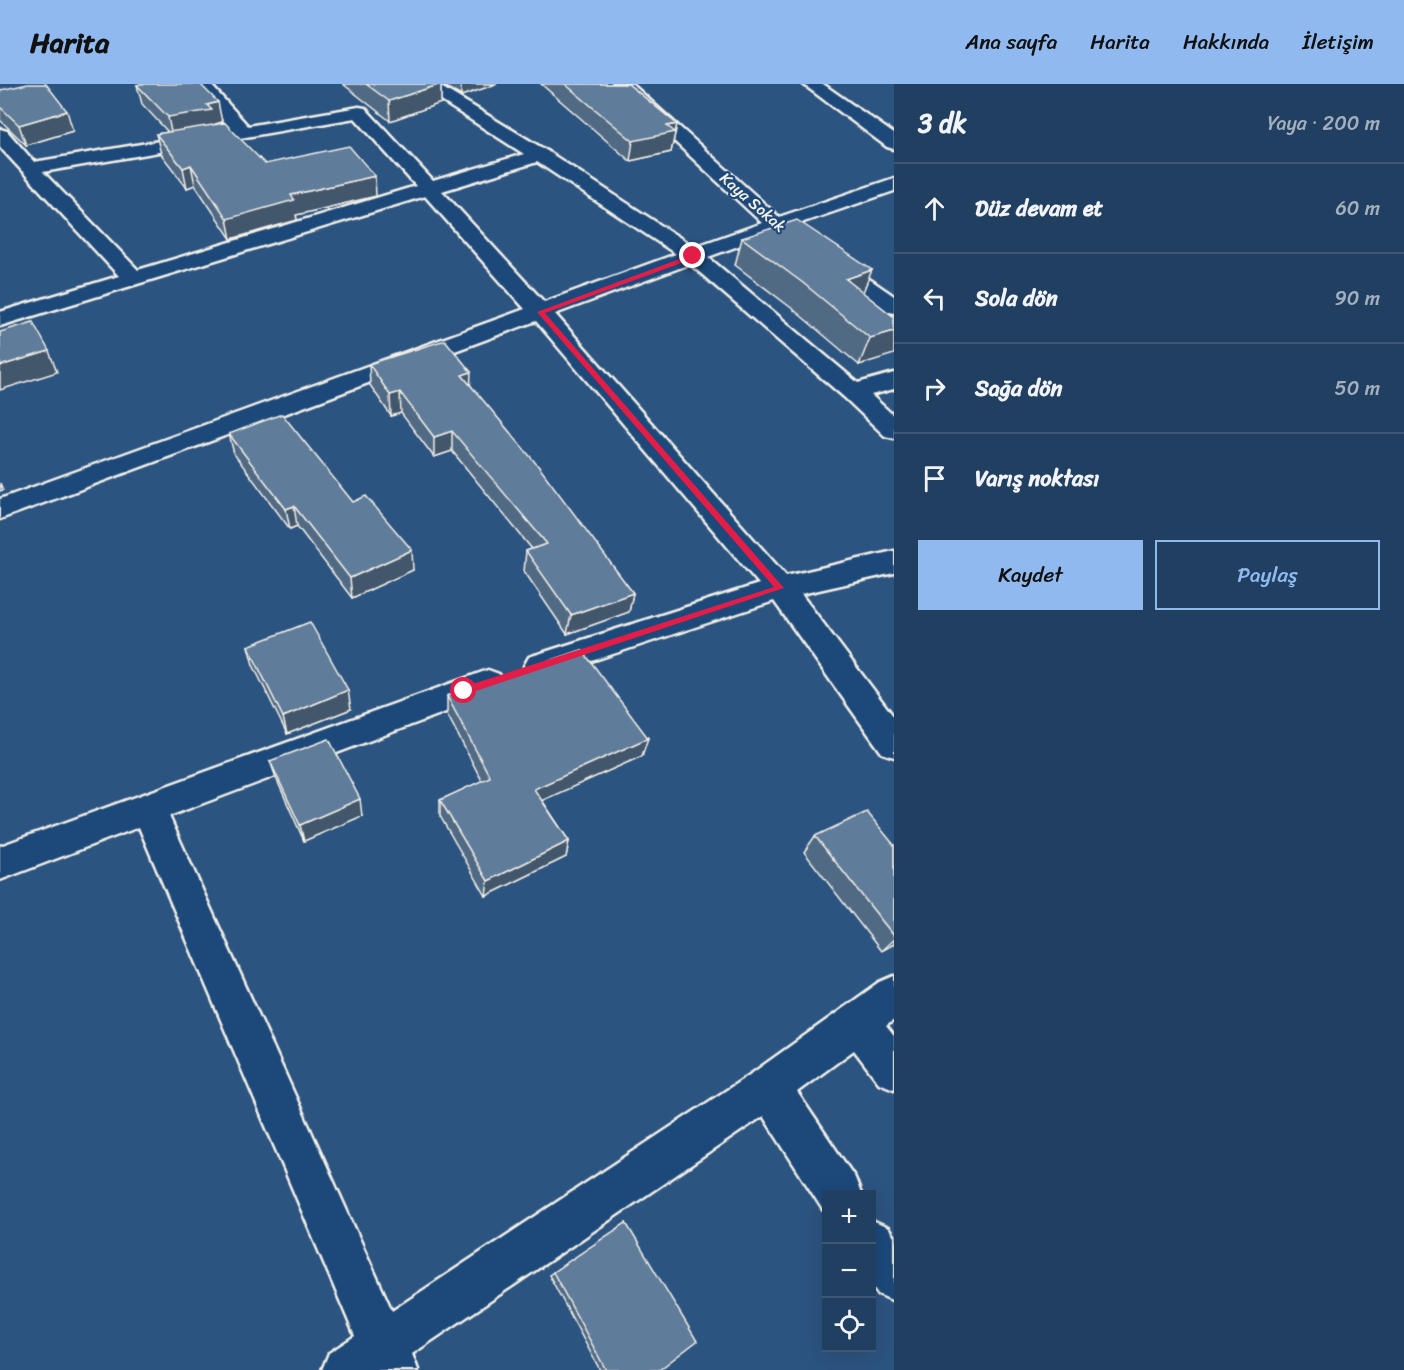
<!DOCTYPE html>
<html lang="tr">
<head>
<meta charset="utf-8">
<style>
	body { margin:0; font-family:Sriracha,sans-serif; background:#294667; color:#f1f3f6 }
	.controls { position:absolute; right:18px; bottom:18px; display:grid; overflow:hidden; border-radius:0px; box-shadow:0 6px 24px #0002 }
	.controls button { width:54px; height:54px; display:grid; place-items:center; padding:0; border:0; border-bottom:2px solid #3e5876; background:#213f61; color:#f1f3f6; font:30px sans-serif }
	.stop { position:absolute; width:18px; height:18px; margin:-14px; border:4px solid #e11d48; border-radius:50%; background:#fff }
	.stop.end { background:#e11d48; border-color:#fff; box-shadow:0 2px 6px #0008 }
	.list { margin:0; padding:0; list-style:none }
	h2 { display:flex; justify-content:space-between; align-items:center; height:78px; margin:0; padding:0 24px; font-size:26px }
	h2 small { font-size:20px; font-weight:400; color:#a2afbd }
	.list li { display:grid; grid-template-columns:39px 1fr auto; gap:18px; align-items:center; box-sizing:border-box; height:90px; padding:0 24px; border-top:2px solid #3e5876 }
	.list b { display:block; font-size:22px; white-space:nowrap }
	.list em { font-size:20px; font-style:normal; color:#a2afbd }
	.actions { display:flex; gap:12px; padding:18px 24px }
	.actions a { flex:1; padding:14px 0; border:2px solid #90b9f0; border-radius:0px; text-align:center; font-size:21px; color:#90b9f0 }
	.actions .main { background:#90b9f0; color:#111 }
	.icon { flex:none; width:33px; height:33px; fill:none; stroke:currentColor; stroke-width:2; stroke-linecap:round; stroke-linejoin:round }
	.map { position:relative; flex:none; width:894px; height:1286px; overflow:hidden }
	header { display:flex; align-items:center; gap:36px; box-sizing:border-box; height:84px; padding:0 30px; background:#90b9f0; color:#111 }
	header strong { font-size:28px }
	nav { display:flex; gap:33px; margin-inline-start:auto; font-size:21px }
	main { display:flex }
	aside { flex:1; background:#213f61 }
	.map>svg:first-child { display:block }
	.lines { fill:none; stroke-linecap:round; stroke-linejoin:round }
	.minor-casing { stroke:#f4f1e8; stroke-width:5 }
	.minor { fill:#1f4a7a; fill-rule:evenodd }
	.wall { fill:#516a84; stroke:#f4f1e8; stroke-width:1.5 }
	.shaded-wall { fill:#42566c; stroke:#f4f1e8; stroke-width:1.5 }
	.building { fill:#5e7b9a; stroke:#f4f1e8; stroke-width:1.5 }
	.route { fill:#e11d48 }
	.labels { text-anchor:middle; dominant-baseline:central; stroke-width:4.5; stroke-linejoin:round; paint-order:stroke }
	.far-street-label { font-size:16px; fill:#f4f1e8; stroke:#1f4a7a }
</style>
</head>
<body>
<header>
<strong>Harita</strong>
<nav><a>Ana sayfa</a><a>Harita</a><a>Hakkında</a><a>İletişim</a></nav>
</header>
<main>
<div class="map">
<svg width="894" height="1286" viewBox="0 0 894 1286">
	<rect width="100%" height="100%" fill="#2c5481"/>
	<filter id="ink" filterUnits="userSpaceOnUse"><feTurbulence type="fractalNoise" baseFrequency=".0167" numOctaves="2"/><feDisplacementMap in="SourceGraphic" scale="12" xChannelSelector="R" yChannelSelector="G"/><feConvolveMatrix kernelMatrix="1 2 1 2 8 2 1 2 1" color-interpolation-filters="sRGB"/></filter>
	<g filter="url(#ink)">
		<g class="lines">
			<defs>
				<g id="minor">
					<path d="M 192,0 L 210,0 L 248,42 L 359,23 L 365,24 L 433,97 L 524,70 L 415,0 L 436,0 L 547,67 L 694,163 L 762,139 L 613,0 L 632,0 L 779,133 L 894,94 L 894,107 L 792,142 L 894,212 L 894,229 L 886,227 L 774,149 L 708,173 L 858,299 L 894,289 L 894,305 L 871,311 L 894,332 L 894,354 L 885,352 L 844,313 L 690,180 L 555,230 L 786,492 L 894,467 L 894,489 L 801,510 L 894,633 L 894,673 L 882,669 L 774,517 L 540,594 L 529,591 L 524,582 L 529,573 L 759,500 L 536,237 L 0,435 L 0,415 L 525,225 L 425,112 L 0,242 L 0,228 L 119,192 L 0,63 L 0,45 L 7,47 L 34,78 L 231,45 ZM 355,34 L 416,102 L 138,186 L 43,88 ZM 537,78 L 676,170 L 544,218 L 442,107 Z"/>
					<path d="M 803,0 L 823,0 L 894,50 L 894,65 L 887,63 Z"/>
					<path d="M 488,586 L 499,590 L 504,599 L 499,608 L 169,732 L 392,1227 L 754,988 L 880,898 L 894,892 L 894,936 L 886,942 L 894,952 L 894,1005 L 879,999 L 854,966 L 797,1008 L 855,1094 L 861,1110 L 826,1110 L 826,1127 L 823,1126 L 763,1032 L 412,1270 L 418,1286 L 322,1286 L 329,1269 L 355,1252 L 139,743 L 0,796 L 0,762 Z"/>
					<path d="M 872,1137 L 888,1144 L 894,1153 L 894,1217 L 878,1210 L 872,1201 Z"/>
				</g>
			</defs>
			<use href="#minor" class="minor-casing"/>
			<use href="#minor" class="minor"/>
		</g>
		<g class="wall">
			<path d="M 343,0 L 497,0 L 461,12 L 441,0 L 441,19 L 390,37 Z"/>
			<path d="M 541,0 L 628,0 L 677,40 L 671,68 L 630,77 Z"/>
			<path d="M 137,1 L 222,38 L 215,40 L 265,80 L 376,112 L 296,131 L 297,136 L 231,155 L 195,101 L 187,104 L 161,70 L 156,50 L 168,48 L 142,20 Z"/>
			<path d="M 0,6 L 73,47 L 26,61 L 0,36 Z"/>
			<path d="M 742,154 L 863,209 L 894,233 L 859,281 L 794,226 L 735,181 Z"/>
			<path d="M 369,280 L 470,301 L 633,509 L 629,528 L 567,550 L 524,487 L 526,467 L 532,465 L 452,367 L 434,373 L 401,329 L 391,332 L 370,301 Z"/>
			<path d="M 229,350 L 353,418 L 413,486 L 352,514 L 297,442 L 290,445 L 234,370 Z"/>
			<path d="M 248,562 L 351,625 L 287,650 L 253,581 Z"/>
			<path d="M 447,612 L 642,672 L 542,716 L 569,757 L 566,773 L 486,812 L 440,732 L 440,716 L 482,697 L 447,630 Z"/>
			<path d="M 270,677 L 362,732 L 304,757 L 276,694 Z"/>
			<path d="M 815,752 L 894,761 L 894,860 L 881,867 L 804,768 Z"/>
			<path d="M 626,1139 L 659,1286 L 600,1286 L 549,1191 Z"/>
		</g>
		<g class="shaded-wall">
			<path d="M 441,0 L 441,19 L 390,37 L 389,17 Z"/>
			<path d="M 461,0 L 497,0 L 461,12 Z"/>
			<path d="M 218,18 L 222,38 L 215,40 L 216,45 L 172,53 L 168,33 Z"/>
			<path d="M 67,27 L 73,47 L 26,61 L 19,41 Z"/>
			<path d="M 677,40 L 671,68 L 630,77 L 633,57 L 667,42 Z"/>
			<path d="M 191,81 L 195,101 L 187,104 L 183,84 Z"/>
			<path d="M 375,92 L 376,112 L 296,131 L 297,136 L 231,155 L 227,135 L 291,111 Z"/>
			<path d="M 872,186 L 861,213 L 846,195 Z"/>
			<path d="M 894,247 L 894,270 L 859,281 L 870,254 Z"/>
			<path d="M 49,267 L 57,288 L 0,306 L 0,282 Z"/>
			<path d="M 471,288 L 470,309 L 462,291 Z"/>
			<path d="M 400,308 L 401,329 L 391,332 L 390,311 Z"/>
			<path d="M 452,347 L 452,367 L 434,373 L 434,353 Z"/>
			<path d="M 0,399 L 3,406 L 0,407 Z"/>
			<path d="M 294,422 L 297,442 L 290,445 L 286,425 Z"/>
			<path d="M 412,466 L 413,486 L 352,514 L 350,494 Z"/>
			<path d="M 633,509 L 629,528 L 567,550 L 571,531 Z"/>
			<path d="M 348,606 L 351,625 L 287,650 L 283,633 Z"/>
			<path d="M 648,654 L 642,672 L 532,721 L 534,705 Z"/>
			<path d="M 360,715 L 362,732 L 304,757 L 300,741 Z"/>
			<path d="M 569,757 L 566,773 L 486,812 L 488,797 Z"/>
			<path d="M 894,855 L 894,860 L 881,867 Z"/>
		</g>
		<g class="building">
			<path d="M 28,0 L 46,0 L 67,27 L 19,41 L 0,23 L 0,6 Z"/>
			<path d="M 140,0 L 200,0 L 218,18 L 207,21 L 212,26 L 168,33 L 137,1 Z"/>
			<path d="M 366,0 L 441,0 L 389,17 Z"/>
			<path d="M 565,0 L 628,0 L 677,40 L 667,42 L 675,48 L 633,57 Z"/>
			<path d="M 225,39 L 265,80 L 349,62 L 375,92 L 291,111 L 294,116 L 227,135 L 191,81 L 183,84 L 156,50 Z"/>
			<path d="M 797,136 L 872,186 L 846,195 L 894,233 L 894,247 L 870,254 L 803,199 L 742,154 Z"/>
			<path d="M 33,238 L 49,267 L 0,282 L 0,248 Z"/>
			<path d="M 445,256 L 471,288 L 462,291 L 539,383 L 633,509 L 571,531 L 526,467 L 547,460 L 452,347 L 434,353 L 400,308 L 390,311 L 369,280 Z"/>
			<path d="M 282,330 L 353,418 L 366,412 L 412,466 L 350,494 L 294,422 L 286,425 L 229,350 Z"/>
			<path d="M 310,538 L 348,606 L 283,633 L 248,562 Z"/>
			<path d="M 582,566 L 648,654 L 534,705 L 569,757 L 488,797 L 440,716 L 490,693 L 447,612 Z"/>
			<path d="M 329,655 L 360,715 L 300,741 L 270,677 Z"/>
			<path d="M 867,728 L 894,761 L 894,852 L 815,752 Z"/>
			<path d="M 626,1139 L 697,1257 L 659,1286 L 606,1286 L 553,1188 Z"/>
		</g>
	</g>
	<path class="route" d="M 693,170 L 695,174 L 545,229 L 784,504 L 464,611 L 460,610 L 460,604 L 774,503 L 537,228 Z"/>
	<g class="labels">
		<g class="far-street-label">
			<text transform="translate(753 118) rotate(41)">Kaya Sokak</text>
		</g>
	</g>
</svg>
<div class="controls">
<button>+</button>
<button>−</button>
<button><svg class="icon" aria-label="locate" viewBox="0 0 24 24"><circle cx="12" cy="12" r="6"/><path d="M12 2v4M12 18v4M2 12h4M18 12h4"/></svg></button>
</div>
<div class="stop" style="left:464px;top:607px"></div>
<div class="stop end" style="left:693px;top:172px"></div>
</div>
<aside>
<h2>3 dk<small>Yaya · 200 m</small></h2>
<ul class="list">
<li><svg class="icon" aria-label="ahead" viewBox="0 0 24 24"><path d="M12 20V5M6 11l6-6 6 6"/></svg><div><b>Düz devam et</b></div><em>60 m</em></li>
<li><svg class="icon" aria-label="left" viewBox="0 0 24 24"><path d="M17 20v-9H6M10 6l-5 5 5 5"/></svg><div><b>Sola dön</b></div><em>90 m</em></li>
<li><svg class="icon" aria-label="right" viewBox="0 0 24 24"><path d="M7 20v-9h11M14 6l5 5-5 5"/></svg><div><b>Sağa dön</b></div><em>50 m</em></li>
<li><svg class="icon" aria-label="arrive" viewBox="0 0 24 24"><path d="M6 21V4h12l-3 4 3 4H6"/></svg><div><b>Varış noktası</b></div></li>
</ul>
<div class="actions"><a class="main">Kaydet</a><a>Paylaş</a></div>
</aside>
</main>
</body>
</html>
